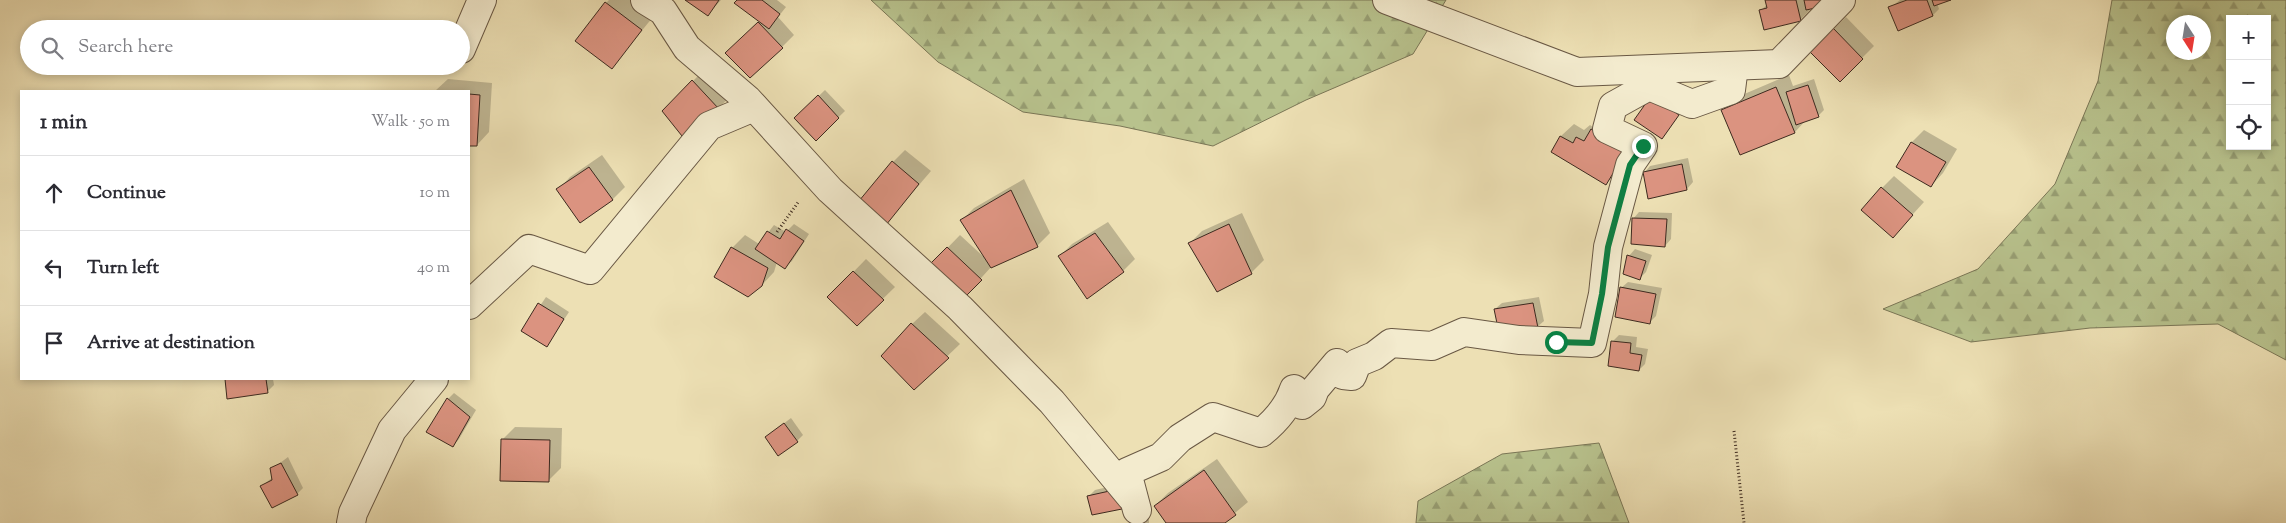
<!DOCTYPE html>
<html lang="en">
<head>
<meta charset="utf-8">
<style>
	body { margin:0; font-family:"Sorts Mill Goudy",serif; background:#f7f7f7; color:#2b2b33 }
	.controls { position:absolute; right:15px; top:15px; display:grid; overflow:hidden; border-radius:0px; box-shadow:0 2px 8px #0003 }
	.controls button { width:45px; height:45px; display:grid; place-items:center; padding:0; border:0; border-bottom:1px solid #e1e1e2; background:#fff; color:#2b2b33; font:25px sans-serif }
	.compass { position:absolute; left:2166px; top:15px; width:45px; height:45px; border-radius:50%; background:#fff; box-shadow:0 2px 8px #0003; rotate:168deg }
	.stop { position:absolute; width:15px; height:15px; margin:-11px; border:4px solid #0b8043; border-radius:50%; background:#fff }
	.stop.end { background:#0b8043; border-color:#fff; box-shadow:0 1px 5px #0008 }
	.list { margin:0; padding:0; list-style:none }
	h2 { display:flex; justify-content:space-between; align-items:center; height:65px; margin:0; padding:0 20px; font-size:21px }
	h2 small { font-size:16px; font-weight:400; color:#7c7c81 }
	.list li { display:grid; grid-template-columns:32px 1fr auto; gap:15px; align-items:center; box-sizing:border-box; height:75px; padding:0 20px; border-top:1px solid #e1e1e2 }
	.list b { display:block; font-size:19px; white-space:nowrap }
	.list em { font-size:16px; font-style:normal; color:#7c7c81 }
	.icon { flex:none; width:28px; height:28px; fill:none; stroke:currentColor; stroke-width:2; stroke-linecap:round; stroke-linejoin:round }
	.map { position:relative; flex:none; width:2286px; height:523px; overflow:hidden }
	.search { position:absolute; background:#fff; box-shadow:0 2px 8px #0003; left:20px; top:20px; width:450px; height:55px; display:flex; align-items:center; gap:12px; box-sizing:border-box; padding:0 18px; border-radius:28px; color:#7c7c81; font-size:19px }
	.panel { position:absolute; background:#fff; box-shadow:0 2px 8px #0003; left:20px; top:90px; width:450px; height:290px; border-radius:0px }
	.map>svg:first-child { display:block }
	.forest { fill:url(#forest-firs); stroke:#7a7656; fill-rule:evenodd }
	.shadow { fill:#0003 }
	.building { fill:#db9380; stroke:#3d2a1f }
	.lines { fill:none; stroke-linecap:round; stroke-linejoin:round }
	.minor-casing { stroke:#695844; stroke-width:30 }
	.path { stroke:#3d2a1f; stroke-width:3; stroke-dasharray:1 2.5; stroke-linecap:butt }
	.minor { stroke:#f3ebce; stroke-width:28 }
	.route { stroke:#0b8043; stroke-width:6 }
</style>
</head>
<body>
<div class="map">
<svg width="2286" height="523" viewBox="0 0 2286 523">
	<defs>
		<pattern id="forest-firs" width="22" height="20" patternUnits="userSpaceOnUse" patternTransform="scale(1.25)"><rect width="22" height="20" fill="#b8c28d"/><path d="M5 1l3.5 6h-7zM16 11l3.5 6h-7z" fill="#979e73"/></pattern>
	</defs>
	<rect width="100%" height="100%" fill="#ede0b4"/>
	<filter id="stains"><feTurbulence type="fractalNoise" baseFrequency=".004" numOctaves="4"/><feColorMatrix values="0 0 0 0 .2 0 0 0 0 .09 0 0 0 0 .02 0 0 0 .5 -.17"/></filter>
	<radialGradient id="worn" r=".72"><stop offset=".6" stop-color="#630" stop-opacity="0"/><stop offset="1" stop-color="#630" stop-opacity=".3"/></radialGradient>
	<g class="forest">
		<path d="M 871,0 L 1446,0 L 1413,54 L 1306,100 L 1213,146 L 1120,126 L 1023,112 L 938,62 Z"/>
		<path d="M 2112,0 L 2286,0 L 2286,360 L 2218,324 L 2090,328 L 1971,342 L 1883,309 L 1978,269 L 2055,184 L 2098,81 ZM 2230,19 L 2267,19 L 2267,146 L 2230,146 ZM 2204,22 L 2204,52 L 2174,52 L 2174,22 Z"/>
		<path d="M 1599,443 L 1629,523 L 1416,523 L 1418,501 L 1502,454 Z"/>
	</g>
	<g class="shadow">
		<path d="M 609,0 L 630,0 L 653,17 L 612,67 L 606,3 Z"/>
		<path d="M 687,0 L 721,0 L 708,14 Z"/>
		<path d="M 738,0 L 777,0 L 786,7 L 778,17 L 794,35 L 782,47 L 727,53 L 760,21 Z"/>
		<path d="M 1767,0 L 1836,0 L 1813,7 L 1800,20 L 1761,10 L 1768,4 Z"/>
		<path d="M 1900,0 L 1947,0 L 1937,3 L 1939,9 L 1933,15 L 1890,8 Z"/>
		<path d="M 1846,17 L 1874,46 L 1840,80 L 1811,51 Z"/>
		<path d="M 706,68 L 731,96 L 686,139 L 663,111 Z"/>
		<path d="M 1789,75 L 1793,86 L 1814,79 L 1824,110 L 1818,116 L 1806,120 L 1795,132 L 1740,154 L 1722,110 L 1735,98 Z"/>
		<path d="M 448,79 L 492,83 L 489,132 L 477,145 L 469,145 L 469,91 L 435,91 Z"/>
		<path d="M 825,90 L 845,111 L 816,139 L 796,118 Z"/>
		<path d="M 1652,97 L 1684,108 L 1662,138 Z"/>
		<path d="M 1574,124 L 1584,130 L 1590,125 L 1594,128 L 1618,171 L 1606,183 L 1552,151 L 1561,136 Z"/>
		<path d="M 1924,130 L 1957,149 L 1943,173 L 1931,186 L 1898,167 L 1912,142 Z"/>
		<path d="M 905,150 L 931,171 L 882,228 L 893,162 Z"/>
		<path d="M 602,155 L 625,187 L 613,199 L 580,222 L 558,190 L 570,177 Z"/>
		<path d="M 1688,158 L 1693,182 L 1687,189 L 1644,173 L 1650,166 Z"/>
		<path d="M 1894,176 L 1924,202 L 1893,236 L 1882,188 Z"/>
		<path d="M 1024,179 L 1050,233 L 1037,246 L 992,266 L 972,288 L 927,269 L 960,235 L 986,259 L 962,220 L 974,208 Z"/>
		<path d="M 1639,212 L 1672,213 L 1671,239 L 1665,246 L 1633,219 Z"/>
		<path d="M 1242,213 L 1264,260 L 1251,273 L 1190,243 L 1202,231 Z"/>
		<path d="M 1108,222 L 1135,259 L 1123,271 L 1060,256 L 1072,244 Z"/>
		<path d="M 794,224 L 809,234 L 792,261 L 785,267 L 777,262 L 774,272 L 762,285 L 715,276 L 732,248 L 745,235 L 759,244 L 774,225 L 786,232 Z"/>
		<path d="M 1635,249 L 1652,255 L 1646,272 L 1640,278 L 1629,256 Z"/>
		<path d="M 866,259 L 895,287 L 857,324 L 829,297 Z"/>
		<path d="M 1628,282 L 1662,288 L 1656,316 L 1650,322 L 1621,288 Z"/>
		<path d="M 546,297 L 569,312 L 547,345 L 523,331 Z"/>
		<path d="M 1539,297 L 1544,321 L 1537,327 L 1495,309 L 1502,303 Z"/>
		<path d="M 925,312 L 960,344 L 914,388 L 912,324 Z"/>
		<path d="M 1619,335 L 1637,337 L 1636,347 L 1648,349 L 1645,364 L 1639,370 L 1613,341 Z"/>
		<path d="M 226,379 L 273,379 L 274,385 L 267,392 L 228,398 Z"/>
		<path d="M 454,393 L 476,410 L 459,439 L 453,446 L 448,399 Z"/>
		<path d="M 791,418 L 803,435 L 797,441 L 766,437 Z"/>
		<path d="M 515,427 L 562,428 L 561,468 L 548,481 L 503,439 Z"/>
		<path d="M 288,457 L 303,488 L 297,494 L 262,486 L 273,477 L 272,469 Z"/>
		<path d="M 1217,459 L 1248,502 L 1223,523 L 1168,523 L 1155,506 L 1168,493 Z"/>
		<path d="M 1129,482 L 1133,501 L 1089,496 L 1095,490 Z"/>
		<path d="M 1149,519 L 1149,523 L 1127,523 Z"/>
	</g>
	<g class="building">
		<path d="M 685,0 L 719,0 L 708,16 Z"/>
		<path d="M 737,0 L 762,0 L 780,14 L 769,29 L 734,3 Z"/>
		<path d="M 1765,0 L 1796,0 L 1801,21 L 1764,30 L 1759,10 L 1767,8 Z"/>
		<path d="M 1804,0 L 1833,0 L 1834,4 L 1806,10 Z"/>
		<path d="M 1907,0 L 1927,0 L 1933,16 L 1898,31 L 1888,7 Z"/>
		<path d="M 1932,0 L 1951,0 L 1934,6 Z"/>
		<path d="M 605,2 L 642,30 L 612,69 L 575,41 Z"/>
		<path d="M 758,22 L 783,48 L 750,78 L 725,53 Z"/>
		<path d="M 1833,28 L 1863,59 L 1840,82 L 1809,51 Z"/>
		<path d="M 692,80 L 719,109 L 686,141 L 662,111 Z"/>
		<path d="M 1808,85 L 1819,117 L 1796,125 L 1786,92 Z"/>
		<path d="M 1776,87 L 1795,133 L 1740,155 L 1721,110 Z"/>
		<path d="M 469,94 L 480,95 L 477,146 L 469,146 Z"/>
		<path d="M 818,95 L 839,118 L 816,141 L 794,118 Z"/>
		<path d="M 1651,96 L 1679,115 L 1662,139 L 1634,120 Z"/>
		<path d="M 1591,129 L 1627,150 L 1606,185 L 1551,152 L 1560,136 L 1573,143 L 1576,137 L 1584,141 Z"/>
		<path d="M 1911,142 L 1946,162 L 1931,187 L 1896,167 Z"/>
		<path d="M 892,161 L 919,184 L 882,230 L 854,207 Z"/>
		<path d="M 1682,164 L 1687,190 L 1648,199 L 1643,172 Z"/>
		<path d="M 589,167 L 613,200 L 580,223 L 556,189 Z"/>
		<path d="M 1881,187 L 1913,215 L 1893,238 L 1861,210 Z"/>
		<path d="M 1011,190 L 1038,247 L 991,268 L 960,220 Z"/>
		<path d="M 1632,218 L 1667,219 L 1665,247 L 1631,244 Z"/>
		<path d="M 1229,224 L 1252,274 L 1217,292 L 1188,243 Z"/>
		<path d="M 786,229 L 804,241 L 785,269 L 755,249 L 767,231 L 780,239 Z"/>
		<path d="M 1095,233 L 1124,272 L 1087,299 L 1058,256 Z"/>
		<path d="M 731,247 L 768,268 L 762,286 L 748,297 L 714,277 Z"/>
		<path d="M 947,247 L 982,280 L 960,302 L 925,269 Z"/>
		<path d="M 1627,255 L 1646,261 L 1640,280 L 1623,274 Z"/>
		<path d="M 853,271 L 884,300 L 857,326 L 827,297 Z"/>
		<path d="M 1620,287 L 1656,294 L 1650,324 L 1615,317 Z"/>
		<path d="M 538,303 L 564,319 L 547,347 L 521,331 Z"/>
		<path d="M 1533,303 L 1538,328 L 1499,333 L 1494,309 Z"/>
		<path d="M 911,323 L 949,358 L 914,390 L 881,356 Z"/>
		<path d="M 1611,341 L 1631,343 L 1630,353 L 1642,355 L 1639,371 L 1608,366 Z"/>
		<path d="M 225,379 L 266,379 L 268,393 L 227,399 Z"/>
		<path d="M 447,398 L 470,417 L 453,447 L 426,432 Z"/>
		<path d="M 784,423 L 798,442 L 778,456 L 765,437 Z"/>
		<path d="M 501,439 L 550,440 L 549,482 L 500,481 Z"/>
		<path d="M 281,463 L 298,495 L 272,508 L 260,486 L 272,480 L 270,468 Z"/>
		<path d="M 1204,470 L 1236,515 L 1225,523 L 1166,523 L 1154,506 Z"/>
		<path d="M 1123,488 L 1127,508 L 1092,515 L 1087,496 Z"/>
	</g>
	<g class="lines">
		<defs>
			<g id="minor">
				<path d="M 645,0 L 663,11 L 687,48 L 748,100 L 830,190 L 960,308 L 1052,402 L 1131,497"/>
				<path d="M 1387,0 L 1577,72 L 1779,64 L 1841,0"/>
				<path d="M 461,49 L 482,0"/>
				<path d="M 469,305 L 529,249 L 590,270 L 709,126 L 754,107"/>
				<path d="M 1137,510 L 1127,472 L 1161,457 L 1180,438 L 1213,417 L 1261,433 C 1276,421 1288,407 1294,389 L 1302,405 L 1312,397 L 1315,389 L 1337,363 L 1343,375 L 1352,376 L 1357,363 L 1374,356 L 1391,343 L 1432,346 L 1464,332 L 1519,340 L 1592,343 L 1603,294 L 1608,247 L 1630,165 L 1643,146 L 1607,129 L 1613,106 L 1649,86 L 1692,104 L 1731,90 L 1734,66"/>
				<path d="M 351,523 L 353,513 L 392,430 L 434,379"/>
			</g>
		</defs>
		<use href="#minor" class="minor-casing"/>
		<g class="path">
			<path d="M 777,232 L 799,201"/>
			<path d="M 1734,431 L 1744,523"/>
		</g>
		<use href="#minor" class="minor"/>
	</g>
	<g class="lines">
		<path class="route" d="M 1556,342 L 1592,343 L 1602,294 L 1608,247 L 1630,165 L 1643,146"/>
	</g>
	<rect width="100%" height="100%" filter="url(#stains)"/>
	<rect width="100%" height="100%" fill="url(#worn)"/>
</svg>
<div class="controls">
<button>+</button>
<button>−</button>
<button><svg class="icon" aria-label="locate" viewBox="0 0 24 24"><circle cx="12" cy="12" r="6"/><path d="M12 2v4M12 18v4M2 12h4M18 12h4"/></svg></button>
</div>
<svg class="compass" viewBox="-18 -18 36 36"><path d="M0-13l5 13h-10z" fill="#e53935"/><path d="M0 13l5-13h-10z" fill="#7c7c81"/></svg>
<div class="stop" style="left:1556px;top:342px"></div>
<div class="stop end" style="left:1643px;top:146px"></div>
<div class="search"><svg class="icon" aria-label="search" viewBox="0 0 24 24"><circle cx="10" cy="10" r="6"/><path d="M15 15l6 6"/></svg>Search here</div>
<section class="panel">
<h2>1 min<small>Walk · 50 m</small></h2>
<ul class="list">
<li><svg class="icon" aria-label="ahead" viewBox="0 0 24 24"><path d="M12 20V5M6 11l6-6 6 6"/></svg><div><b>Continue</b></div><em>10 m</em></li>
<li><svg class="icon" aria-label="left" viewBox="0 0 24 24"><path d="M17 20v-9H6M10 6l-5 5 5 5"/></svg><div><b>Turn left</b></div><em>40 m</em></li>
<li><svg class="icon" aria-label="arrive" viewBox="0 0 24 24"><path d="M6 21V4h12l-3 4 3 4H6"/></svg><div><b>Arrive at destination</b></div></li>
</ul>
</section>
</div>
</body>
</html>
